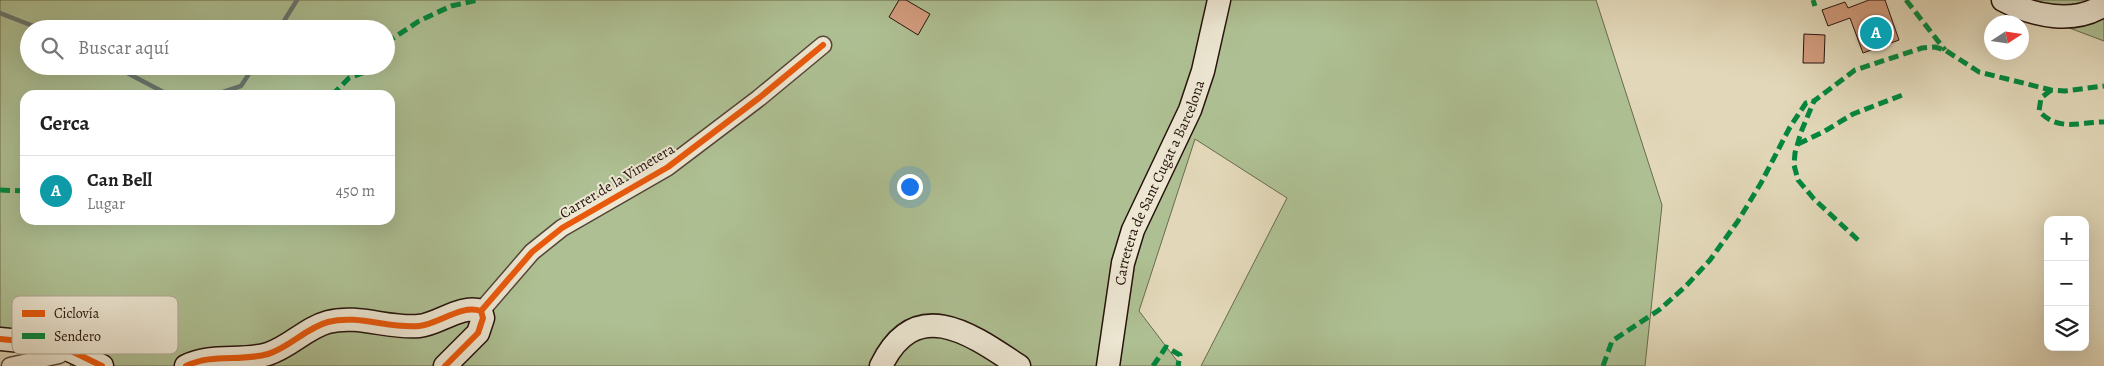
<!DOCTYPE html>
<html lang="es">
<head>
<meta charset="utf-8">
<style>
	body { margin:0; font-family:Alegreya,serif; background:#f2f2f2; color:#222 }
	.controls { position:absolute; right:15px; bottom:15px; display:grid; overflow:hidden; border-radius:10px; box-shadow:0 5px 20px #0002 }
	.controls button { width:45px; height:45px; display:grid; place-items:center; padding:0; border:0; border-bottom:1px solid #e0e0e0; background:#fff; color:#222; font:25px sans-serif }
	.compass { position:absolute; left:1984px; top:15px; width:45px; height:45px; border-radius:50%; background:#fff; box-shadow:0 5px 20px #0002; rotate:78deg }
	.you { position:absolute; left:909px; top:186px; width:18px; height:18px; margin:-12px; border:4px solid #fff; border-radius:50%; background:#1a73e8; box-shadow:0 0 0 8px #1a73e833 }
	.badge { display:grid; place-items:center; width:32px; height:32px; border-radius:50%; background:#d93025; color:#fff; font-size:16px; font-weight:700 }
	.pin { position:absolute; translate:-50% -50%; border:2px solid #fff; box-shadow:0 1px 5px #0006 }
	.list { margin:0; padding:0; list-style:none }
	h2 { display:flex; justify-content:space-between; align-items:center; height:65px; margin:0; padding:0 20px; font-size:21px }
	h2 small { font-size:16px; font-weight:400; color:#767676 }
	.list li { display:grid; grid-template-columns:32px 1fr auto; gap:15px; align-items:center; box-sizing:border-box; height:70px; padding:0 20px; border-top:1px solid #e0e0e0 }
	.list b { display:block; font-size:19px; white-space:nowrap }
	.list p { margin:0; font-size:16px; white-space:nowrap; color:#767676 }
	.list em { font-size:16px; font-style:normal; color:#767676 }
	.icon { flex:none; width:28px; height:28px; fill:none; stroke:currentColor; stroke-width:2; stroke-linecap:round; stroke-linejoin:round }
	.map { position:relative; flex:none; width:2104px; height:366px; overflow:hidden }
	.search { position:absolute; background:#fff; box-shadow:0 5px 20px #0002; left:20px; top:20px; width:375px; height:55px; display:flex; align-items:center; gap:12px; box-sizing:border-box; padding:0 18px; border-radius:28px; color:#767676; font-size:19px }
	.panel { position:absolute; background:#fff; box-shadow:0 5px 20px #0002; left:20px; top:90px; width:375px; height:135px; border-radius:15px }
	.map>svg:first-child { display:block }
	.green { fill:#aec093; stroke:#6a6a50; fill-rule:evenodd }
	.lines { fill:none; stroke-linecap:round; stroke-linejoin:round }
	.stream { stroke:#69776f; stroke-width:4.5 }
	.building { fill:#d39d7f; stroke:#26130c }
	.street-casing { stroke:#554437; stroke-width:19 }
	.secondary-casing { stroke:#26130c; stroke-width:25 }
	.street { stroke:#ece6d2; stroke-width:16 }
	.secondary { stroke:#ece6d2; stroke-width:22 }
	.quiet { stroke:#00873e; stroke-width:5; stroke-dasharray:10 5; stroke-linecap:butt }
	.cycleway-casing { stroke:#ece6d2; stroke-width:9 }
	.cycleway { stroke:#e8590c; stroke-width:6 }
	.labels { text-anchor:middle; dominant-baseline:central; stroke-width:4; stroke-linejoin:round; paint-order:stroke }
	.street-label { font-size:15px; fill:#26130c; stroke:#ece6d2 }
	.key { fill:#ece6d2; stroke:#b1a797; stroke-width:1 }
	.key-label { font-size:14px; fill:#26130c }
</style>
</head>
<body>
<div class="map">
<svg width="2104" height="366" viewBox="0 0 2104 366">
	<rect width="100%" height="100%" fill="#e2d8b9"/>
	<filter id="stains"><feTurbulence type="fractalNoise" baseFrequency=".004" numOctaves="4"/><feColorMatrix values="0 0 0 0 .2 0 0 0 0 .09 0 0 0 0 .02 0 0 0 .5 -.17"/></filter>
	<radialGradient id="worn" r=".72"><stop offset=".6" stop-color="#630" stop-opacity="0"/><stop offset="1" stop-color="#630" stop-opacity=".3"/></radialGradient>
	<g class="green">
		<path d="M 0,0 L 1596,0 L 1662,205 L 1645,366 L 1201,366 L 1287,198 L 1195,139 L 1139,311 L 1181,366 L 70,366 L 75,357 L 0,331 ZM 29,29 L 386,29 L 386,66 L 29,66 ZM 25,95 L 390,95 L 390,220 L 25,220 Z"/>
		<path d="M 1995,0 L 2104,0 L 2104,41 Z"/>
	</g>
	<g class="lines">
		<g class="stream">
			<path d="M 0,13 L 41,29"/>
			<path d="M 279,29 L 297,0"/>
			<path d="M 114,66 L 169,95"/>
			<path d="M 214,95 L 241,86 L 254,66"/>
		</g>
	</g>
	<g class="building">
		<path d="M 899,0 L 906,0 L 930,14 L 918,35 L 889,17 Z"/>
		<path d="M 1869,0 L 1885,0 L 1899,40 L 1863,53 L 1850,18 L 1828,26 L 1822,10 L 1845,2 L 1848,8 Z"/>
		<path d="M 1804,34 L 1825,35 L 1824,63 L 1803,63 Z"/>
	</g>
	<g class="lines">
		<defs>
			<g id="street">
				<path d="M 481,311 L 532,252 L 562,228 L 668,167 L 759,98 L 823,45"/>
				<path d="M 10,366 L 59,355 L 67,349"/>
			</g>
			<g id="secondary">
				<path d="M 2003,0 C 2033,16 2074,25 2104,5"/>
				<path d="M 0,339 L 41,343 L 67,349 L 102,366"/>
				<path d="M 186,366 C 212,353 241,362 268,354 C 290,347 306,328 328,322 C 358,314 389,329 419,326 C 439,324 461,304 481,311 L 483,318 L 478,333 L 445,366"/>
				<path d="M 881,366 C 916,294 971,334 1019,366"/>
				<path id="s1" d="M 1108,366 L 1123,263 L 1133,230 L 1190,110 L 1203,71 L 1219,0"/>
			</g>
		</defs>
		<use href="#street" class="street-casing"/>
		<use href="#secondary" class="secondary-casing"/>
		<use href="#street" class="street"/>
		<use href="#secondary" class="secondary"/>
		<g class="quiet">
			<path d="M 1813,0 L 1815,6"/>
			<path d="M 1906,0 L 1945,50"/>
			<path d="M 386,43 L 419,21 L 451,6 L 478,0"/>
			<path d="M 2051,90 L 2041,98 L 2039,111 C 2058,132 2078,122 2104,122"/>
			<path d="M 332,95 L 349,78 L 365,72 L 369,66"/>
			<path d="M 1798,144 L 1825,131 L 1853,114 L 1905,94"/>
			<path d="M 0,190 L 25,191"/>
			<path d="M 1858,240 L 1814,199 L 1798,180 L 1794,165 L 1795,153 L 1801,132 L 1814,101 L 1855,70 L 1922,48 L 1935,47 L 1945,50 L 1979,72 L 2051,90 L 2065,91 L 2104,86"/>
			<path d="M 1153,366 L 1166,347 L 1180,355 L 1178,366"/>
			<path d="M 1603,366 L 1612,341 L 1659,310 L 1686,286 L 1710,260 L 1738,221 L 1761,183 L 1790,127 L 1806,103 L 1814,101"/>
		</g>
		<defs>
			<g id="cycleway">
				<path d="M 481,311 L 532,252 L 562,228 L 668,167 L 759,98 L 823,45"/>
				<path d="M 0,339 L 41,343 L 67,349 L 102,366"/>
				<path d="M 186,366 C 212,353 241,362 268,354 C 290,347 306,328 328,322 C 358,314 389,329 419,326 C 439,324 461,304 481,311 L 483,318 L 478,333 L 445,366"/>
			</g>
		</defs>
		<use href="#cycleway" class="cycleway-casing"/>
		<use href="#cycleway" class="cycleway"/>
	</g>
	<g class="labels">
		<g class="street-label">
			<text transform="translate(617 181) rotate(-31)">Carrer de la Vimetera</text>
			<text stroke="none"><textPath href="#s1" startOffset="192">Carretera de Sant Cugat a Barcelona</textPath></text>
		</g>
	</g>
	<rect x="12" y="296" width="166" height="58" rx="8" class="key"/>
	<rect x="22" y="310" width="23" height="7" fill="#e8590c"/>
	<rect x="22" y="333" width="23" height="6" fill="#00873e"/>
	<g class="key-label">
		<text x="54" y="318">Ciclovía</text>
		<text x="54" y="341">Sendero</text>
	</g>
	<rect width="100%" height="100%" filter="url(#stains)"/>
	<rect width="100%" height="100%" fill="url(#worn)"/>
</svg>
<div class="controls">
<button>+</button>
<button>−</button>
<button><svg class="icon" aria-label="layers" viewBox="0 0 24 24"><path d="M12 4l9 5-9 5-9-5zM3 14l9 5 9-5"/></svg></button>
</div>
<svg class="compass" viewBox="-18 -18 36 36"><path d="M0-13l5 13h-10z" fill="#e53935"/><path d="M0 13l5-13h-10z" fill="#767676"/></svg>
<div class="you"></div>
<div class="pin badge" style="left:1876px;top:33px;background:#0f9aa8">A</div>
<div class="search"><svg class="icon" aria-label="search" viewBox="0 0 24 24"><circle cx="10" cy="10" r="6"/><path d="M15 15l6 6"/></svg>Buscar aquí</div>
<section class="panel">
<h2>Cerca<small></small></h2>
<ul class="list">
<li><span class="badge" style="background:#0f9aa8">A</span><div><b>Can Bell</b><p>Lugar</p></div><em>450 m</em></li>
</ul>
</section>
</div>
</body>
</html>
